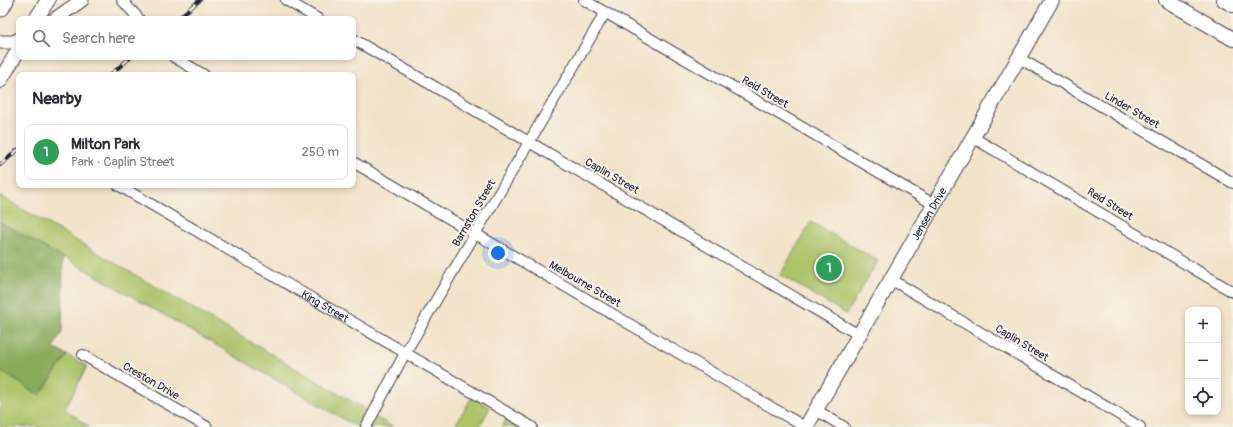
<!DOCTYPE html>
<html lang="en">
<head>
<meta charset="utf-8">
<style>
	body { margin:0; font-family:Pangolin,sans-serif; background:#f2f2f3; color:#2b2b33 }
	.controls { position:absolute; right:12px; bottom:12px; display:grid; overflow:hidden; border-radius:8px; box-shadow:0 2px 6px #0003 }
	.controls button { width:36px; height:36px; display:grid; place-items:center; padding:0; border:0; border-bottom:1px solid #e1e1e2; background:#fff; color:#2b2b33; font:20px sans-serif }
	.you { position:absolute; left:498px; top:253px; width:14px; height:14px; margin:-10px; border:3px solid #fff; border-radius:50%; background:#1a73e8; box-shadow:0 0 0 6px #1a73e833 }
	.badge { display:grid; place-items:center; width:26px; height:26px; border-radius:50%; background:#d93025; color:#fff; font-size:13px; font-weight:700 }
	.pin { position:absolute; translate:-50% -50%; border:2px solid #fff; box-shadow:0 1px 4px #0006 }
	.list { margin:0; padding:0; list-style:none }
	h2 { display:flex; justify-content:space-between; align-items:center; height:52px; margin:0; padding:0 16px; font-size:17px }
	h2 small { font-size:13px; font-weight:400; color:#7c7c81 }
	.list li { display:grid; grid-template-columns:26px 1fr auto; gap:12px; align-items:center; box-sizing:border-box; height:56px; margin:0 8px 8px; padding:0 8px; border:1px solid #e1e1e2; border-radius:8px }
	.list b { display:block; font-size:15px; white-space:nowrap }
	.list p { margin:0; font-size:13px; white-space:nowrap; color:#7c7c81 }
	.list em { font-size:13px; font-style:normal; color:#7c7c81 }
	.icon { flex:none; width:22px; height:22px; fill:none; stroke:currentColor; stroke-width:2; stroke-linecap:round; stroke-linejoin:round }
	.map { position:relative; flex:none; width:1233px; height:427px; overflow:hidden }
	.search { position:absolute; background:#fff; box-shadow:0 2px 6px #0003; left:16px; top:16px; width:340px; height:44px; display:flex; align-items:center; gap:10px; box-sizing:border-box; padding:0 14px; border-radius:8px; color:#7c7c81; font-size:15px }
	.panel { position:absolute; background:#fff; box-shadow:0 2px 6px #0003; left:16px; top:72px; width:340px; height:116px; border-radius:8px }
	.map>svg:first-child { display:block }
	.green { fill:#acc368; stroke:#677252 }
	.forest { fill:#89a95c; stroke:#56664c }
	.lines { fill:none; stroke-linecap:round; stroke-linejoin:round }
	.minor-casing { stroke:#413f50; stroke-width:12 }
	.tertiary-casing { stroke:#413f50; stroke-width:15 }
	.secondary-casing { stroke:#413f50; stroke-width:16 }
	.motorway-casing { stroke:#413f50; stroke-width:21 }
	.minor { stroke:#fff; stroke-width:10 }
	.tertiary { stroke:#fff; stroke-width:13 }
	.secondary { stroke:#fff; stroke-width:14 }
	.motorway { stroke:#fff; stroke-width:19 }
	.rail-casing { stroke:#22223b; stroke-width:4 }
	.rail { stroke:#f7f3e8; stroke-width:2.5; stroke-dasharray:8; stroke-linecap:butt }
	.labels { text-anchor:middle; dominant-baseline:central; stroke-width:4; stroke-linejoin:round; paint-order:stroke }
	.street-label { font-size:11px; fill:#22223b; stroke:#f7f3e8 }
</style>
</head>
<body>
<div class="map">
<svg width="1233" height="427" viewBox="0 0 1233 427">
	<rect width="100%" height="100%" fill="#f7f3e8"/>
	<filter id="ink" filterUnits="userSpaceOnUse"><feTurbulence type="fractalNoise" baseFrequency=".025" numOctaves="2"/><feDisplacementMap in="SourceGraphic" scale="8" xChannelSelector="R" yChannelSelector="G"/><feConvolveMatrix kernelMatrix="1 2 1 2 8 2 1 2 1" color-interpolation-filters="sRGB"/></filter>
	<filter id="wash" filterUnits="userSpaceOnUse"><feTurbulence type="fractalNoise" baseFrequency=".012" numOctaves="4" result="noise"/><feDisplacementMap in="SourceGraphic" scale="16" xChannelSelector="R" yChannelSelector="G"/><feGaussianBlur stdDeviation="0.9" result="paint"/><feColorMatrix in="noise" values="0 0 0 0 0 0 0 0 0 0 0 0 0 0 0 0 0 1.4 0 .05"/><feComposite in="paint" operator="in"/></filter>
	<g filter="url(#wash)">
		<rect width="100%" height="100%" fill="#f0e3c8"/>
		<g class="green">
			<path d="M 0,196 L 367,410 L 357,427 L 64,257 L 63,258 L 0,222 Z"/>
			<path d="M 811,222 L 878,261 L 846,314 L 780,275 Z"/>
			<path d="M 67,355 L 87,366 L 65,409 L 89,427 L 0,427 L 0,371 L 40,395 Z"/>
			<path d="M 472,397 L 490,408 L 479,427 L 454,427 Z"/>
			<path d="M 376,417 L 393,427 L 370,427 Z"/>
			<path d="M 507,418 L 523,427 L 502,427 Z"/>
		</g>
		<path class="forest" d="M 0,222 L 63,258 L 62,332 L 53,348 L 67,355 L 40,395 L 0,371 Z"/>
	</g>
	<g filter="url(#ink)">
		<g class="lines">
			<defs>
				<g id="minor">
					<path d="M 122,0 L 139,19"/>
					<path d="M 286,0 L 318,19"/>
					<path d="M 584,0 L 935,205"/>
					<path d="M 353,39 L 859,335"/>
					<path d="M 174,57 L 204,75"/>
					<path d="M 1019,58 L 1233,183"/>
					<path d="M 974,138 L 1233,292"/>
					<path d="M 353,162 L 805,427"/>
					<path id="s1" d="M 118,185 L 532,427"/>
					<path d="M 892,280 L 1140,427"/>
					<path d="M 83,355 L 207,427"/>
					<path d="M 816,410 L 844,427"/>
					<path d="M 366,427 L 405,353 L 605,13"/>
				</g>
				<g id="tertiary">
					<path d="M 55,19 L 82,0"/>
					<path d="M 0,42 L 14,42 L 19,39"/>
				</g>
				<g id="secondary">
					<path d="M 1166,0 L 1233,39"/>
					<path d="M 1224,0 L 1233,5"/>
					<path d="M 36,19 L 48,0"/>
					<path d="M 0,81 L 19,49"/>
					<path id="s2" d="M 806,427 L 1052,0"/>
				</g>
				<path id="motorway" d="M 0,7 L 4,0"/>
			</defs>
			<use href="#minor" class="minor-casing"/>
			<use href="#tertiary" class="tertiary-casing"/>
			<use href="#secondary" class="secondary-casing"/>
			<use href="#motorway" class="motorway-casing"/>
			<use href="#minor" class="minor"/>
			<use href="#tertiary" class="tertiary"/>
			<use href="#secondary" class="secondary"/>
			<use href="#motorway" class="motorway"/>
			<defs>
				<g id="rail">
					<path d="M 177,19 L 200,0"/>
					<path d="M 110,75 L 131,57"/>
					<path d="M 0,165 L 19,149"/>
				</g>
			</defs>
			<use href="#rail" class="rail-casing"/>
			<use href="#rail" class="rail"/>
		</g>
	</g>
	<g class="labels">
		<g class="street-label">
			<text transform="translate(765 92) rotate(30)">Reid Street</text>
			<text transform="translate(1132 110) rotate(30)">Linder Street</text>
			<text transform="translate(612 176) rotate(30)">Caplin Street</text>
			<text transform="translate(1110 204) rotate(31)">Reid Street</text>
			<text transform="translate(474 213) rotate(-60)">Barnston Street</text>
			<text stroke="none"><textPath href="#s2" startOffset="246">Jensen Drive</textPath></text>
			<text transform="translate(585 284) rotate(30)">Melbourne Street</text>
			<text stroke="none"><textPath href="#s1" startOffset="240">King Street</textPath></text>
			<text transform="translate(1022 343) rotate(31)">Caplin Street</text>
			<text transform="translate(151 381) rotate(30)">Creston Drive</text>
		</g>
	</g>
</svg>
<div class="controls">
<button>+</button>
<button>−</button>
<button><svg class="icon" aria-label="locate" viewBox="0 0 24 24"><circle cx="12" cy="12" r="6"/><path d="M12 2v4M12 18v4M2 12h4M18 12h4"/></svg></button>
</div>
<div class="you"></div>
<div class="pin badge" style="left:829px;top:268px;background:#2e9e5b">1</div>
<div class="search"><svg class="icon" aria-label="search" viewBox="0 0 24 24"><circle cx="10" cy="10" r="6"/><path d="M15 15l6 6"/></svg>Search here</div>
<section class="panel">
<h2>Nearby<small></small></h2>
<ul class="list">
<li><span class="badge" style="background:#2e9e5b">1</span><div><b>Milton Park</b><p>Park · Caplin Street</p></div><em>250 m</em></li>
</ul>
</section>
</div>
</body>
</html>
